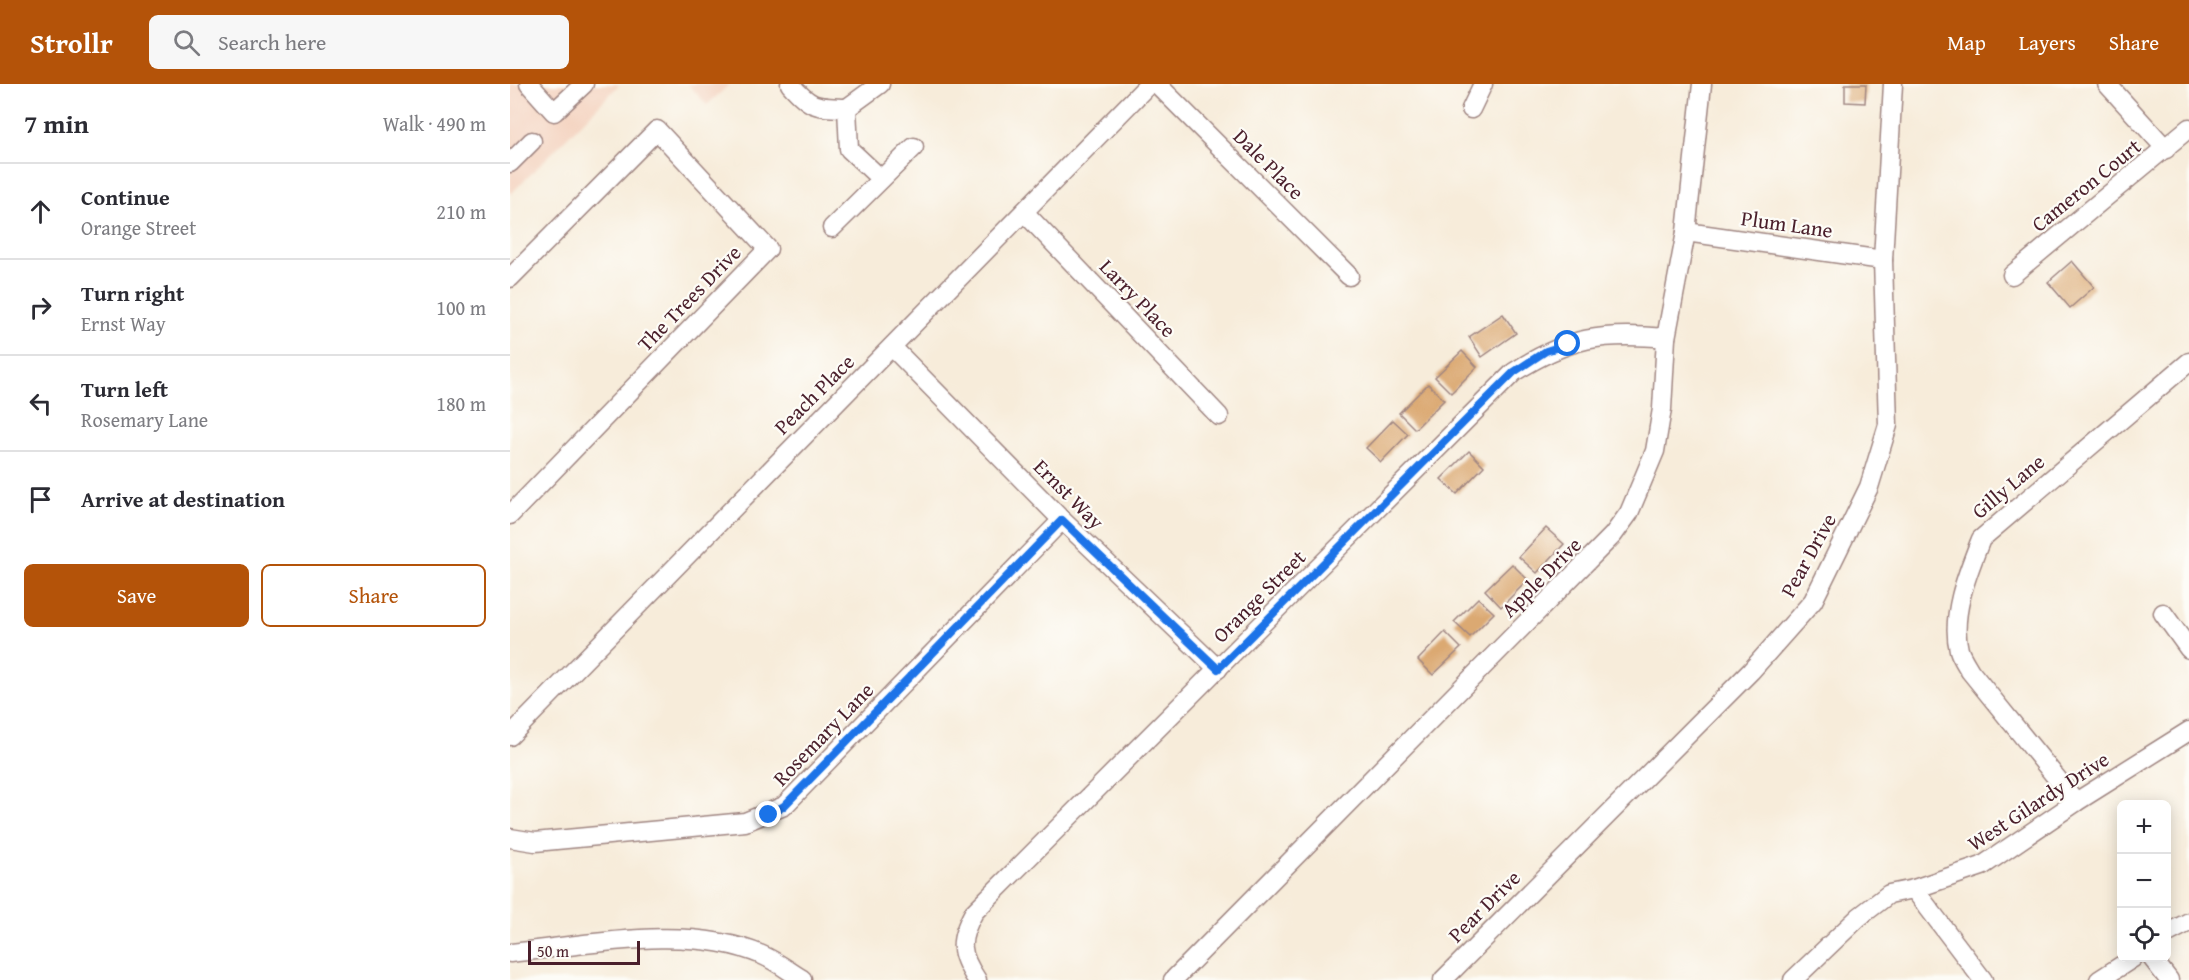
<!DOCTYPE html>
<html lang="en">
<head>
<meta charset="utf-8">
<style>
	body { margin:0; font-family:"Gentium Book Plus",serif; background:#f7f7f7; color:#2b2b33 }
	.controls { position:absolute; right:18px; bottom:18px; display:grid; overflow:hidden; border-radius:9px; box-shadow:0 3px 15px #0003 }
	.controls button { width:54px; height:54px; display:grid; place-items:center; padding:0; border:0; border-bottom:2px solid #e1e1e2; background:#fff; color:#2b2b33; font:30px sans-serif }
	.scale { position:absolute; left:18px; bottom:15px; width:112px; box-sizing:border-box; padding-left:6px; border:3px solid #4a1f2b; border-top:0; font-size:16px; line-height:21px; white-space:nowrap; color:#4a1f2b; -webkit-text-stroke:4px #fdfcf7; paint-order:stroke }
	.stop { position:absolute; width:18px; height:18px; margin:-14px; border:4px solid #1a73e8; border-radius:50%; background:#fff }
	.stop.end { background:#1a73e8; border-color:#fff; box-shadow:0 2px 6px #0008 }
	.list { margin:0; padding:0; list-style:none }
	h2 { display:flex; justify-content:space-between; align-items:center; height:78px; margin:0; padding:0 24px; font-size:26px }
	h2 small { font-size:20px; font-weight:400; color:#7c7c81 }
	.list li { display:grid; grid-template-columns:39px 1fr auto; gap:18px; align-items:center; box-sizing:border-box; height:96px; padding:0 24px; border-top:2px solid #e1e1e2 }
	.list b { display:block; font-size:22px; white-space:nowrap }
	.list p { margin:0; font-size:20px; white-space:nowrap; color:#7c7c81 }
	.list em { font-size:20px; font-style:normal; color:#7c7c81 }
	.actions { display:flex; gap:12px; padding:18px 24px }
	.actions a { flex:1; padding:14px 0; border:2px solid #b45309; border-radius:9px; text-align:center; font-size:21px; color:#b45309 }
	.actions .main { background:#b45309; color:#fff }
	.icon { flex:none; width:33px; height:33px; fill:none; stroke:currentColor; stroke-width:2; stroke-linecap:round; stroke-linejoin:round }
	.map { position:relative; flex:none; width:1679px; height:896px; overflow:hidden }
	header { display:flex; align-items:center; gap:36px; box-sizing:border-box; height:84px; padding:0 30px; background:#b45309; color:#fff }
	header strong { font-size:28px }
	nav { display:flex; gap:33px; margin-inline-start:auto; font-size:21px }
	.search { width:420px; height:54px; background:#f7f7f7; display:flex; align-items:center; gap:15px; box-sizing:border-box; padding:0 21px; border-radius:9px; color:#7c7c81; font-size:22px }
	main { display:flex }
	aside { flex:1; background:#fff }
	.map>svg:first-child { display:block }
	.built { fill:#f4d3c0 }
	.building { fill:#dba972 }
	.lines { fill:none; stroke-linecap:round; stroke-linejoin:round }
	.minor-casing { stroke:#a08682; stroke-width:21 }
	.minor { stroke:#fff; stroke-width:18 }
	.route { stroke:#1a73e8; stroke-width:8 }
	.labels { text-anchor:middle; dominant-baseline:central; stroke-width:4.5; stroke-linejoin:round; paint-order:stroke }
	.street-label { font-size:21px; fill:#4a1f2b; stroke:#fdfcf7 }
</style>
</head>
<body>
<header>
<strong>Strollr</strong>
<div class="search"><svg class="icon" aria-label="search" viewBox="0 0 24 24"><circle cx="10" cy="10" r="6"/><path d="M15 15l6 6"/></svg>Search here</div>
<nav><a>Map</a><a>Layers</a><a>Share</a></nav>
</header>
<main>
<aside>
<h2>7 min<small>Walk · 490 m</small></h2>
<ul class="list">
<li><svg class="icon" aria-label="ahead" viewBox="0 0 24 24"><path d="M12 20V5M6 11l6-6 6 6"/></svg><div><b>Continue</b><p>Orange Street</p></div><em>210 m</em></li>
<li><svg class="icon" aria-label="right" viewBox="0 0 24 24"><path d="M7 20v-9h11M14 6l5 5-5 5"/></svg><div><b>Turn right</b><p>Ernst Way</p></div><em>100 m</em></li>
<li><svg class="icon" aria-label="left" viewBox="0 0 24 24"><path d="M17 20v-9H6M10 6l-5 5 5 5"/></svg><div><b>Turn left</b><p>Rosemary Lane</p></div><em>180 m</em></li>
<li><svg class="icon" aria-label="arrive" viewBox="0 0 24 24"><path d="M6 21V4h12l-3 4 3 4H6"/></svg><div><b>Arrive at destination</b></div></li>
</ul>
<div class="actions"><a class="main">Save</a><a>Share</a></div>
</aside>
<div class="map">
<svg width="1679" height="896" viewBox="0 0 1679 896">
	<rect width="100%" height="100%" fill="#fdfcf7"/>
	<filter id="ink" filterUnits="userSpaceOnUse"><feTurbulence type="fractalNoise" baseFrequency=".0167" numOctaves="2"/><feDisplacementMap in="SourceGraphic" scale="12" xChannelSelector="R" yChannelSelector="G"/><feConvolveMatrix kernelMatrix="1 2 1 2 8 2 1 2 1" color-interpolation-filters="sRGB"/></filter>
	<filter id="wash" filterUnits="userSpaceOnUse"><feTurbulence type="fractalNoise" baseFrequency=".008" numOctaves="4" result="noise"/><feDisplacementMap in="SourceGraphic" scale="24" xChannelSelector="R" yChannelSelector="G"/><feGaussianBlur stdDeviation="1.35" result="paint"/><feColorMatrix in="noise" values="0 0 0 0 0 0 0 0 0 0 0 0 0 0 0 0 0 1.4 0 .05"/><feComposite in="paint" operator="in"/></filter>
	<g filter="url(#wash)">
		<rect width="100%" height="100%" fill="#f7ecda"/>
		<g class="built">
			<path d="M 0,0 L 110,0 L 0,111 Z"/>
			<path d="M 178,0 L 220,0 L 197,21 Z"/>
		</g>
		<g id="blocks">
			<g class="building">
				<path d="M 1335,0 L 1356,0 L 1355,19 L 1335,18 Z"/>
				<path d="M 1562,177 L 1584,203 L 1560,224 L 1538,198 Z"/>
				<path d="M 993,230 L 1006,249 L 972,273 L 959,253 Z"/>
				<path d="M 952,267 L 967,283 L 941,309 L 925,293 Z"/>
				<path d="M 918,300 L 934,316 L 905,345 L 889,329 Z"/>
				<path d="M 883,336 L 898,350 L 871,378 L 856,364 Z"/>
				<path d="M 959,367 L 974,382 L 947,410 L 931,395 Z"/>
				<path d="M 1036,444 L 1054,460 L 1027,489 L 1009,473 Z"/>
				<path d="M 1002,480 L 1018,496 L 991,523 L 975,506 Z"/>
				<path d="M 968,514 L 984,529 L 960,553 L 944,538 Z"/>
				<path d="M 935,548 L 951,564 L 923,591 L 908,576 Z"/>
			</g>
		</g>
	</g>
	<g filter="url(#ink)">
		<use href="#blocks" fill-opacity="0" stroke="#a08682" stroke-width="1.5"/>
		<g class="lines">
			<defs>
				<g id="minor">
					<path d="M 19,0 L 44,28 L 74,0"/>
					<path d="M 280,0 C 301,24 305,23 337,24"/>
					<path d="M 647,0 L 839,192"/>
					<path d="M 1597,0 L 1656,65"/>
					<path d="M 337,24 L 339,65 L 371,95"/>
					<path d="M 337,24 L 370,0"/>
					<path d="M 961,25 L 973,0"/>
					<path d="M 0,79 L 22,57"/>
					<path d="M 514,128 L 709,332"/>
					<path d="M 322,144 L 404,63"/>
					<path d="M 1176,148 L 1373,176"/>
					<path d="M 1502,191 L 1679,44"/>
					<path d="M 0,194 L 147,46 L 258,165 L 0,431"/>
					<path d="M 382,263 L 552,436 L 708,585"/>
					<path d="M 1653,529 L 1679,565"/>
					<path d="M 0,652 L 639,0"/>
					<path d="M 1566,718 L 1460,587 C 1456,580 1451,573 1449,566 C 1440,531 1458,488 1471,455 L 1679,278"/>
					<path d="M 0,754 L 25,758 L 235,738 L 274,722 L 552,436"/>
					<path d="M 1404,805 L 1473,896"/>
					<path d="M 1656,850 L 1679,838"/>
					<path d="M 0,869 C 77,861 179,839 252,871 C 266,877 279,887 292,895"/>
					<path d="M 1642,874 L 1659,896"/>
					<path d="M 467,896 C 449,869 448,857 464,828 L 1004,288 C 1059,253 1092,248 1156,254"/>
					<path d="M 663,896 L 1103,451 L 1119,429 L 1145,367 L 1152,325 L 1156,254 L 1176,148 L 1192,0"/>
					<path d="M 933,896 L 1241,587 L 1303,517 L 1359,403 L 1378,341 L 1373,176 L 1383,0"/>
					<path d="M 1283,896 L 1349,833 L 1379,810 L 1404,805 L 1472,782 L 1566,718 L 1679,647"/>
					<path d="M 1589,896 L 1623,874"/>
				</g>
			</defs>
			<use href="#minor" class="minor-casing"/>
			<use href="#minor" class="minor"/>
		</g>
	</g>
	<g class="lines" filter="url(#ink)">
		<path class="route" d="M 259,731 L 274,722 L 552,436 L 708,585 L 1004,288 L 1036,267 L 1058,260"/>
	</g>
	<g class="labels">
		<g class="street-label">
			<text transform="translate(759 80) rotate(45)">Dale Place</text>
			<text transform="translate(1576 101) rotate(-39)">Cameron Court</text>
			<text transform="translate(1277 140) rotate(8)">Plum Lane</text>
			<text transform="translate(179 214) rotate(-46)">The Trees Drive</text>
			<text transform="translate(628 214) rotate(46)">Larry Place</text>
			<text transform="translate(304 310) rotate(-45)">Peach Place</text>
			<text transform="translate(1498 402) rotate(-40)">Gilly Lane</text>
			<text transform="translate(559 410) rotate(45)">Ernst Way</text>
			<text transform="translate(1298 471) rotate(-61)">Pear Drive</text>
			<text transform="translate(1031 493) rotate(-45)">Apple Drive</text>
			<text transform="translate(749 512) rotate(-45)">Orange Street</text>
			<text transform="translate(313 650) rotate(-46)">Rosemary Lane</text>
			<text transform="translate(1528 717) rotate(-33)">West Gilardy Drive</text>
			<text transform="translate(974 822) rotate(-45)">Pear Drive</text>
		</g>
	</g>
</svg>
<div class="controls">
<button>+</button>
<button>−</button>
<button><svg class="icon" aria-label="locate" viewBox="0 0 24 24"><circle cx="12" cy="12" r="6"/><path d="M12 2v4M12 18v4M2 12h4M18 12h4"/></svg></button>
</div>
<div class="scale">50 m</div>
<div class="stop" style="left:1058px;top:260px"></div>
<div class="stop end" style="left:259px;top:731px"></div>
</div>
</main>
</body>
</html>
